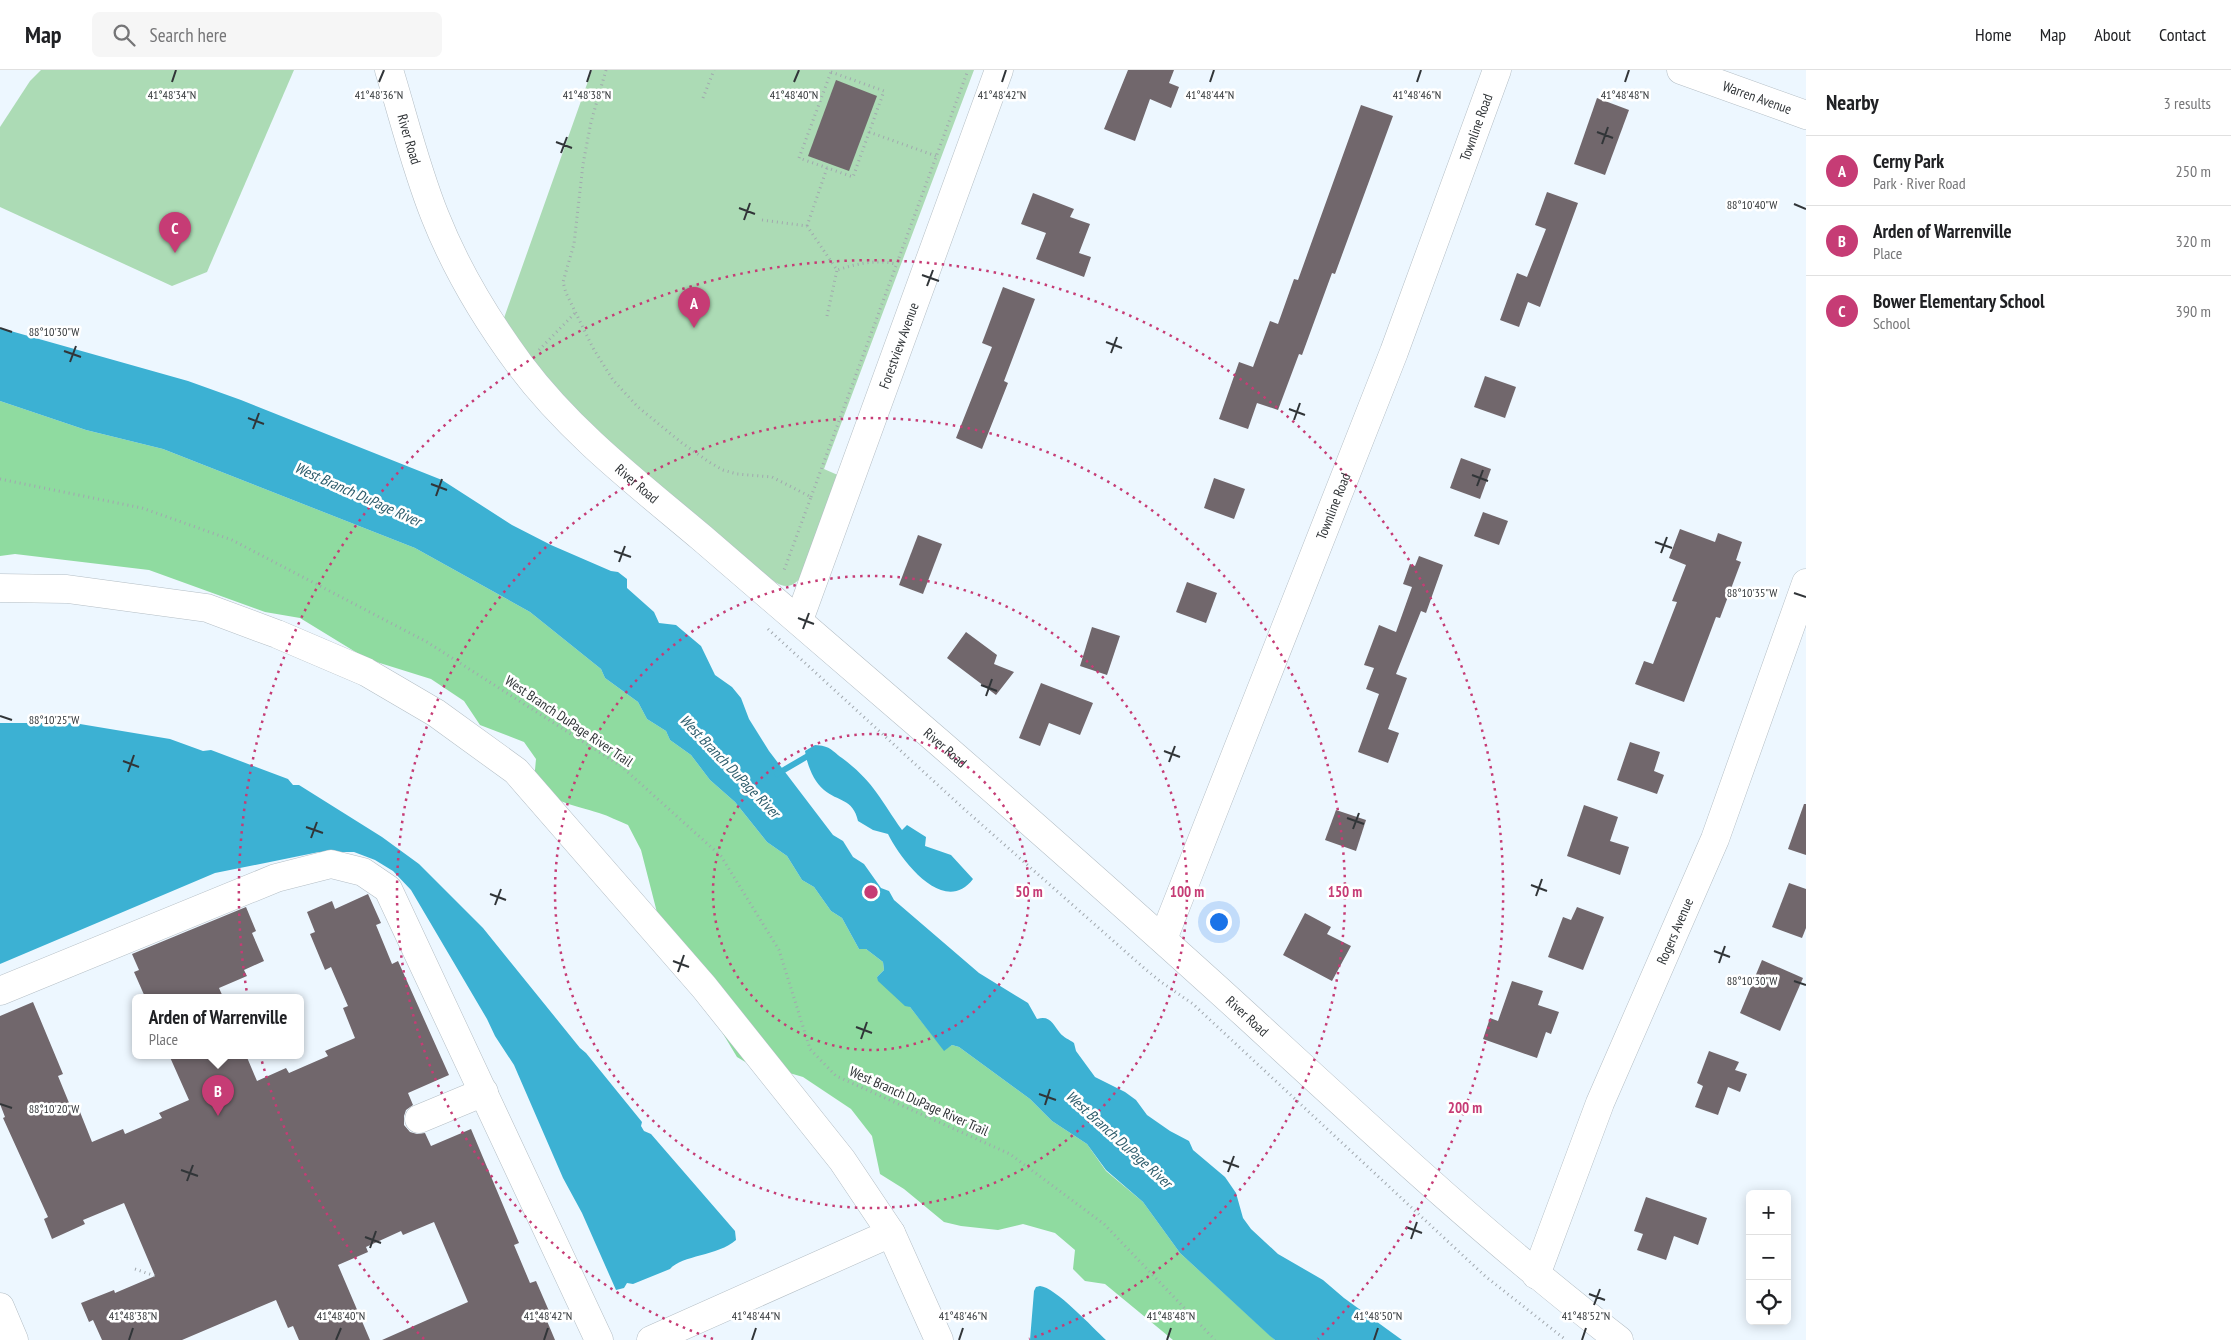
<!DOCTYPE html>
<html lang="en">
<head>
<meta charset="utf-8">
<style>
	body { margin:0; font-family:"PT Sans Narrow",sans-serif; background:#f6f6f6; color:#202124 }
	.controls { position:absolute; right:15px; bottom:15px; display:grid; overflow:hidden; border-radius:8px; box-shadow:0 2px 12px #0003 }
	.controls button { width:45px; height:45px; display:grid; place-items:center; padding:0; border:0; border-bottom:1px solid #e0e0e0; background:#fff; color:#202124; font:25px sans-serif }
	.you { position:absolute; left:1218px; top:851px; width:18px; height:18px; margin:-12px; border:4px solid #fff; border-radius:50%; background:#1a73e8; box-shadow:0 0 0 8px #1a73e833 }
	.badge { display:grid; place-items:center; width:32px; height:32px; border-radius:50%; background:#c63c75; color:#fff; font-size:16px; font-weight:700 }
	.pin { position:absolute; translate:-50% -41px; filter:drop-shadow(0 1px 2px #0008) }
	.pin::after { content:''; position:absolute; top:26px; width:18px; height:15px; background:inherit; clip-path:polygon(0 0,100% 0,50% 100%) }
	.popup { position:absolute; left:132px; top:924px; width:172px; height:65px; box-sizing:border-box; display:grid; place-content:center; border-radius:8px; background:#fff; filter:drop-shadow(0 1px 4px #0005); font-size:16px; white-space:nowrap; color:#757577 }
	.popup b { font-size:19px; color:#202124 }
	.popup::after { content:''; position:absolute; left:50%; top:100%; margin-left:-10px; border:10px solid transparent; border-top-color:#fff }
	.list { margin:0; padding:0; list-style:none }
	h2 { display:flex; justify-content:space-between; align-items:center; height:65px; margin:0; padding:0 20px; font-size:21px }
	h2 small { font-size:16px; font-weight:400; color:#757577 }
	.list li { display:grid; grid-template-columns:32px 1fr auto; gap:15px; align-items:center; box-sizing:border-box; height:70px; padding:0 20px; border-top:1px solid #e0e0e0 }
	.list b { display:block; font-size:19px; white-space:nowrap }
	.list p { margin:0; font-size:16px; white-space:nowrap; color:#757577 }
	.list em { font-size:16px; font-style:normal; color:#757577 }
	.icon { flex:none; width:28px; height:28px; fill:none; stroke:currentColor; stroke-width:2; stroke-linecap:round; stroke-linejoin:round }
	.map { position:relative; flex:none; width:1806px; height:1270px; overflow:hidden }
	header { display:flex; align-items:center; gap:30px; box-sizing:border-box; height:70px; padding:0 25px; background:#fff; border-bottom:1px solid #e0e0e0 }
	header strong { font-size:24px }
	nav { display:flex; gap:28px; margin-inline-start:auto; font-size:18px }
	.search { width:350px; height:45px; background:#f6f6f6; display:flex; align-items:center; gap:12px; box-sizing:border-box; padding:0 18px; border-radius:8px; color:#757577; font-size:19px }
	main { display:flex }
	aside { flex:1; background:#fff }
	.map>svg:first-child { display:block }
	.green { fill:#acdbb5 }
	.forest { fill:#8fdba0 }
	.water { fill:#3cb1d3 }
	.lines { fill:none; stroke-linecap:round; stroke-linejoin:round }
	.stream { stroke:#3cb1d3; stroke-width:6 }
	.building { fill:#71676c }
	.minor-casing { stroke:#b4bec5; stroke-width:29 }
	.path { stroke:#a1a8ae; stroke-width:3; stroke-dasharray:1 4; stroke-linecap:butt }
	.minor { stroke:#fff; stroke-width:28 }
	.ticks { fill:none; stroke:#313538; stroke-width:2 }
	.ring { fill:none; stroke:#c63c75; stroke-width:2.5; stroke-dasharray:2.5 5 }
	.labels { text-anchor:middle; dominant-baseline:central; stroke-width:5; stroke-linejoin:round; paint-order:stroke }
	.street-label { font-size:14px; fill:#313538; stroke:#fff }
	.water-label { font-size:15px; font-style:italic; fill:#2e5d6c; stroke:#fff }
	.ticks-label { font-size:12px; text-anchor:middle; fill:#313538; stroke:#fff; stroke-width:5; stroke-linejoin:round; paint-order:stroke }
	.centre { fill:#c63c75; stroke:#fff; stroke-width:2.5 }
	.ring-label { font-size:15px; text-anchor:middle; font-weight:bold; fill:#c63c75; stroke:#fff; stroke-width:5; stroke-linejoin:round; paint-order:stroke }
</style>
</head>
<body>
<header>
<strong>Map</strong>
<div class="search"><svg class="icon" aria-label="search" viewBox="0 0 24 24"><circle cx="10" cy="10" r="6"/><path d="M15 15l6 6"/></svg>Search here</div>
<nav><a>Home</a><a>Map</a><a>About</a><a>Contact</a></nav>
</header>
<main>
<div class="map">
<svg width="1806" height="1270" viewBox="0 0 1806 1270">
	<rect width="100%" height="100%" fill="#edf7ff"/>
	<g class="green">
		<path d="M 41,0 L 294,0 L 207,202 L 172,216 L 0,137 L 0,57 L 30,11 Z"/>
		<path d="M 592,0 L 974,0 L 824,399 L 840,406 L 801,507 C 788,523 778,515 765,504 L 591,357 L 540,300 L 504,248 Z"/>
	</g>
	<path class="forest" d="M 0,331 L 86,360 L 163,379 L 415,478 L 530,542 L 601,599 L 605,608 L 638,632 L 647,649 L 666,661 L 670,670 L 691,685 L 710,710 L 735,732 L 767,772 L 787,786 L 802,810 L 814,817 L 831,841 L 842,848 L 859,879 L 866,879 L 883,892 L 884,900 L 877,907 L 910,937 L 944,980 L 952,975 L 959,977 L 1030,1029 L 1052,1051 L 1087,1074 L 1106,1101 L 1143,1132 L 1180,1183 L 1275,1270 L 1173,1270 L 1105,1214 L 1085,1211 L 1073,1199 L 1075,1180 L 1055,1163 L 1023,1154 L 998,1160 L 961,1156 L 944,1152 L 904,1119 L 880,1104 L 872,1066 L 851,1039 L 803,1007 L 776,999 L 757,999 L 737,987 L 662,862 L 641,780 L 628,755 C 618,751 609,746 599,743 C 572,734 554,734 534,711 L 536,689 L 524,672 L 480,655 L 464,631 L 431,609 L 367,589 L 300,548 L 265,542 L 149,500 L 15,484 L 0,486 Z"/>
	<g class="water">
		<path d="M 0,258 L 188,311 L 241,330 L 442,410 L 512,455 L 551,475 L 611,501 L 618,502 L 627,509 L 627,518 L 654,542 L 659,553 L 676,555 L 701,576 L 715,605 L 732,617 L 741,628 L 749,649 L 769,681 L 833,765 L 843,771 L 853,787 L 864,794 L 881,818 L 889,821 L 894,830 L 979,903 L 1028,933 L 1037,949 C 1051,945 1053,955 1060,963 C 1063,967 1070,970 1074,973 L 1076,981 L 1095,1007 L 1125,1022 L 1136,1030 L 1147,1045 L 1170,1061 L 1189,1071 L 1193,1080 L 1225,1107 L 1236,1123 L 1243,1148 L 1251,1159 L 1278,1184 L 1323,1210 L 1344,1228 L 1402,1270 L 1275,1270 L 1270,1266 L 1180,1183 L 1143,1132 L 1106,1100 L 1087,1074 L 1052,1051 L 1030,1029 L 959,977 L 952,975 L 944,981 L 910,937 L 905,936 L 878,911 L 877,907 L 884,900 L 883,892 L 866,879 L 859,879 L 842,848 L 831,841 L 814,817 L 802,810 L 787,786 L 767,772 L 735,732 L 710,710 L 691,685 L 670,670 L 666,661 L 647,649 L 638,632 L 605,608 L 601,599 L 530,542 L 415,478 L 163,379 L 86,360 L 0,331 Z"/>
		<path d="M 0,653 L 74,653 L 170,669 L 203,681 L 211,680 L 288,709 L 293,715 L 299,715 L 382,767 L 419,794 L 483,858 L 580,978 L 586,983 L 642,1052 L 641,1056 L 644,1061 L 651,1064 L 735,1161 L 736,1170 C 718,1186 682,1185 670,1199 L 633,1214 L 627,1213 L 624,1218 L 616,1220 L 582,1143 L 563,1108 L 514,995 L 495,966 L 487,949 L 411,820 L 393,801 L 375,790 L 354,782 L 319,782 L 215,803 L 0,894 Z"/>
		<path d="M 815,675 C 830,676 830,679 842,688 C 873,711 880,729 902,760 L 907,755 L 926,767 L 925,776 L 951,785 L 973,809 C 944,847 901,790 888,764 L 873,760 L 858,751 C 853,728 838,732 824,720 C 813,711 807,694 805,681 Z"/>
		<path d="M 1040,1216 C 1055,1217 1093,1258 1106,1270 L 1030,1270 L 1034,1221 L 1036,1217 Z"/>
	</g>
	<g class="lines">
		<path class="stream" d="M 777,704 L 806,687"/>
	</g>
	<g class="building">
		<path d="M 1128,0 L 1174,0 L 1169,13 L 1179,17 L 1171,38 L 1150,29 L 1135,71 L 1104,59 Z"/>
		<path d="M 836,10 L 877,26 L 849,101 L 808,86 Z"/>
		<path d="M 1597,28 L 1629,40 L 1605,105 L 1574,94 Z"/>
		<path d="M 1361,35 L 1393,46 L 1335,204 L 1332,203 L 1302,285 L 1299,284 L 1278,340 L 1257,333 L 1248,359 L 1219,349 L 1239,292 L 1253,297 L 1270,251 L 1278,254 L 1294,209 L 1298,210 Z"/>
		<path d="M 1547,122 L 1578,133 L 1540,237 L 1528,232 L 1519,257 L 1500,250 L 1517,203 L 1527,207 L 1546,159 L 1535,155 Z"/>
		<path d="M 1033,123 L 1074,139 L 1070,147 L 1090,154 L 1079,183 L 1091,187 L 1084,207 L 1036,189 L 1046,163 L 1021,154 Z"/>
		<path d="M 1003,217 L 1035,229 L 1004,311 L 1008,313 L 982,379 L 956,368 L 992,277 L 982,273 Z"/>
		<path d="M 1485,306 L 1516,317 L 1505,348 L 1474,337 Z"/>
		<path d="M 1461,388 L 1491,399 L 1480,429 L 1450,418 Z"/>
		<path d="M 1214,408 L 1245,419 L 1234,449 L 1204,438 Z"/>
		<path d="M 1483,442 L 1508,451 L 1499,475 L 1474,466 Z"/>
		<path d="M 1680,459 L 1715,472 L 1718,463 L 1742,472 L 1736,490 L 1741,492 L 1720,548 L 1716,547 L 1684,632 L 1635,614 L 1644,591 L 1653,594 L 1677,532 L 1672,531 L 1686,495 L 1669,488 Z"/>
		<path d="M 918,465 L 942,474 L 923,524 L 899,515 Z"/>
		<path d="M 1419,486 L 1443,495 L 1426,543 L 1421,541 L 1396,604 L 1407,608 L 1388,659 L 1399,663 L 1388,693 L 1358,682 L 1379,624 L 1366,619 L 1374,598 L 1364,595 L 1379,555 L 1396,562 L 1412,517 L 1403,514 L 1410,494 L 1415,496 Z"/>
		<path d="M 1187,512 L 1217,523 L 1206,553 L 1176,542 Z"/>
		<path d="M 1092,557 L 1120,566 L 1107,605 L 1080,596 Z"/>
		<path d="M 966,562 L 997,585 L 994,594 L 1014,602 L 996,625 L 947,588 Z"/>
		<path d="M 1041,613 L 1093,633 L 1080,665 L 1049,653 L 1040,676 L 1019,668 Z"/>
		<path d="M 1630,672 L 1660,682 L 1654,701 L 1664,705 L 1657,724 L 1617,710 Z"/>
		<path d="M 1804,734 L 1806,734 L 1806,785 L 1788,779 Z"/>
		<path d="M 1584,735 L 1618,747 L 1610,771 L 1629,777 L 1620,805 L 1567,786 Z"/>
		<path d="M 1336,740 L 1366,750 L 1356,781 L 1325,770 Z"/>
		<path d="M 1789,813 L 1806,819 L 1806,858 L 1802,868 L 1772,857 Z"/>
		<path d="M 368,824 L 381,853 L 376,855 L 392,894 L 398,891 L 449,1005 L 408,1023 L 413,1035 L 406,1040 L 404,1046 L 404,1055 L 410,1062 L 417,1064 L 425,1063 L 431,1076 L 471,1059 L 519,1173 L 514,1175 L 530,1213 L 536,1211 L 552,1248 L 547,1251 L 555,1270 L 382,1270 L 468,1232 L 434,1152 L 403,1165 L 401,1161 L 366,1177 L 368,1182 L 338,1195 L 370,1270 L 299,1270 L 293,1256 L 288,1258 L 276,1230 L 182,1270 L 102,1270 L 93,1250 L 89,1252 L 81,1233 L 114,1220 L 115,1223 L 155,1206 L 124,1133 L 83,1150 L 85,1154 L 52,1169 L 44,1149 L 48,1147 L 3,1048 L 5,1047 L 0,1034 L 0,946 L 33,932 L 63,1004 L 58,1006 L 74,1045 L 80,1042 L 92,1072 L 123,1059 L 125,1064 L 162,1048 L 159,1043 L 189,1030 L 169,985 L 246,985 L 257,1011 L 286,998 L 289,1003 L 328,986 L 325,981 L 355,968 L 343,938 L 348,936 L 331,897 L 325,900 L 310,864 L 315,862 L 307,842 L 332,831 L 335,839 Z"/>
		<path d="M 246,837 L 256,861 L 252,863 L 264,891 L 244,900 L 247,906 L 219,918 L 223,927 L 145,927 L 134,902 L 139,900 L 132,884 Z"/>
		<path d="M 1577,837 L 1604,847 L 1583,900 L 1548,887 L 1563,847 L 1571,850 Z"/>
		<path d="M 1305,843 L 1331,857 L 1327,864 L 1351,876 L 1332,911 L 1283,885 Z"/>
		<path d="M 1762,890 L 1803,908 L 1780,961 L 1740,943 Z"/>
		<path d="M 1512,911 L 1543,921 L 1538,935 L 1559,942 L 1551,964 L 1546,962 L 1537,988 L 1483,969 L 1490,948 L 1498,951 Z"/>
		<path d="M 1709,981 L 1739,992 L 1735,1000 L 1747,1004 L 1740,1022 L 1728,1017 L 1718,1045 L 1695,1037 L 1703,1016 L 1697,1013 Z"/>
		<path d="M 1646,1127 L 1707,1148 L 1698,1175 L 1674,1166 L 1666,1190 L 1637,1180 L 1643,1164 L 1634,1161 Z"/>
	</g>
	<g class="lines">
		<defs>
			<g id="minor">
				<path id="s1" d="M 389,0 C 404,49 416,99 435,146 C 456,199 486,249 520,295 C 571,363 638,414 702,468 C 782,537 862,605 941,674 C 1043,763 1145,853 1245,944 C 1367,1056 1488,1169 1619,1270"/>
				<path id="s2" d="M 1681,0 L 1806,45"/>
				<path d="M 0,518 L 67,519 L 207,538 L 277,564 L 366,602 L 436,643 L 516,701 L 704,917 L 842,1090 L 891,1163 L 651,1270"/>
				<path id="s3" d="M 799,550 L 999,0"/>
				<path id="s4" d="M 1163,869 L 1394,282 L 1497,0"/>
				<path d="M 0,921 L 276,808 L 331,794 L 363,802 L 388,819 L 599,1270"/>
				<path d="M 419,1049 L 484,1022"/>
				<path d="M 891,1163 L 939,1270"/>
				<path id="s5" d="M 1536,1205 L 1600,1033 L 1715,769 L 1806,513"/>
				<path d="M 0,1237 L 14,1270"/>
			</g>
		</defs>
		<use href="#minor" class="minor-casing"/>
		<g class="path">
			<path d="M 606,0 L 591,52 L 583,94 L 574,174 L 563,212 L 566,223 L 593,278 L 613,310 L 638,337 L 682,373 L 709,392 L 723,400 L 737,404 L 772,407 L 811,427 L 783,503"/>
			<path d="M 831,2 L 884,21 L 853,107 L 799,88 Z"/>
			<path d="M 703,28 L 714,0"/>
			<path d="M 869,62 L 936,86"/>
			<path d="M 762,150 L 807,156 L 837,200 C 857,194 875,189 896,194"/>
			<path d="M 807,156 L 827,98"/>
			<path d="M 827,246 L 837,200"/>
			<path d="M 539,280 L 575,243"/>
			<path d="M 0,409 L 142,438 L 232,470 L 427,572 L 621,696 L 721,786 L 779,880 L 810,979 L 836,1006 L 1010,1084 L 1104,1154 L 1215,1270"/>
			<path d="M 811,427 L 968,0"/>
			<path d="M 768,559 L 963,738 L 1144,898 L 1161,912 L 1193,934 L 1485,1206 L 1566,1270"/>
			<path d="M 135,1199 L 155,1206"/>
		</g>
		<use href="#minor" class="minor"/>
	</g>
	<path class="ticks" d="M 172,12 L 176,0M 379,12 L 384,0M 587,12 L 591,0M 794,12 L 799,0M 1002,12 L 1006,0M 1210,12 L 1214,0M 1417,12 L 1421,0M 1625,12 L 1629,0M 1597,62 L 1613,68M 556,72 L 572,78M 1602,74 L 1608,57M 561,83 L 567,67M 1794,134 L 1806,139M 739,138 L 755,144M 744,150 L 750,133M 922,205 L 939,211M 927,216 L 933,200M 0,258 L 12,262M 1106,272 L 1122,278M 64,281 L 81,287M 1111,283 L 1117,267M 70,292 L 76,276M 1289,339 L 1305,345M 248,348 L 264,354M 1294,350 L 1300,333M 253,359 L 259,343M 1472,405 L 1488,411M 431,414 L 447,420M 1477,416 L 1483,400M 436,426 L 442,409M 1655,472 L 1672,478M 614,481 L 631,487M 1661,483 L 1667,467M 619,492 L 625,476M 1794,523 L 1806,527M 798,548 L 814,554M 803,559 L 809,543M 981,615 L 997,621M 986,626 L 992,609M 0,646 L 12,650M 1164,681 L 1180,687M 123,691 L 139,697M 1169,692 L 1175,676M 128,702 L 134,685M 1347,748 L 1364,754M 306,757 L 323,763M 1353,759 L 1359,743M 311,768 L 317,752M 1531,815 L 1547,821M 490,824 L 506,830M 1536,826 L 1542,809M 495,835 L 501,819M 1714,881 L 1730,887M 673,891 L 689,897M 1719,893 L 1725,876M 678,902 L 684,885M 1794,911 L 1806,915M 856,957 L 872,963M 861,969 L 867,952M 1039,1024 L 1056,1030M 0,1034 L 12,1038M 1045,1035 L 1050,1019M 1223,1091 L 1239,1097M 181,1100 L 198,1106M 1228,1102 L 1234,1086M 187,1111 L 193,1095M 1406,1157 L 1422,1163M 365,1167 L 381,1173M 1411,1169 L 1417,1152M 370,1178 L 376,1161M 1589,1224 L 1605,1230M 1594,1235 L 1600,1219M 129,1270 L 133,1258M 336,1270 L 341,1258M 544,1270 L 548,1258M 752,1270 L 756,1258M 959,1270 L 963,1258M 1167,1270 L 1171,1258M 1374,1270 L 1378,1258M 1582,1270 L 1586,1258"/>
	<g class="ring">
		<circle cx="871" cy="822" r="158"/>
		<circle cx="871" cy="822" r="316"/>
		<path d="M713 1269A474 474 0 1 1 1029 1269"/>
		<path d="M424 1269A632 632 0 1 1 1318 1269"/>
	</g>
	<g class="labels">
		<g class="street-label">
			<text stroke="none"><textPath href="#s2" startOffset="81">Warren Avenue</textPath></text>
			<text stroke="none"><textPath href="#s4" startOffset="870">Townline Road</textPath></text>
			<text stroke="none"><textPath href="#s1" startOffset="72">River Road</textPath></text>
			<text stroke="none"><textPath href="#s3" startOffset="292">Forestview Avenue</textPath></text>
			<text stroke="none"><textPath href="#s1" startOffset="492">River Road</textPath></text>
			<text stroke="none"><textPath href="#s4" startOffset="465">Townline Road</textPath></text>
			<text transform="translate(569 651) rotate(34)">West Branch DuPage River Trail</text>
			<text stroke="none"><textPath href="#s1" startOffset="898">River Road</textPath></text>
			<text stroke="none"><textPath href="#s5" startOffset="371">Rogers Avenue</textPath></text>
			<text stroke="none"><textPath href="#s1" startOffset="1302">River Road</textPath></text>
			<text transform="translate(919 1031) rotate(24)">West Branch DuPage River Trail</text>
		</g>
		<g class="water-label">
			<text transform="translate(358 424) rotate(24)">West Branch DuPage River</text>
			<text transform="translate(730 696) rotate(46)">West Branch DuPage River</text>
			<text transform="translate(1119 1069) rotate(42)">West Branch DuPage River</text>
		</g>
	</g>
	<g class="ticks-label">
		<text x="172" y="29">41°48'34"N</text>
		<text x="379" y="29">41°48'36"N</text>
		<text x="587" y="29">41°48'38"N</text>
		<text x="1002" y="29">41°48'42"N</text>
		<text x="1625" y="29">41°48'48"N</text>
		<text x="794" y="29">41°48'40"N</text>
		<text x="1210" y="29">41°48'44"N</text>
		<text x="1417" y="29">41°48'46"N</text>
		<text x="1752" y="139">88°10'40"W</text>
		<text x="54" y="266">88°10'30"W</text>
		<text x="1752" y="527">88°10'35"W</text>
		<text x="54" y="654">88°10'25"W</text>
		<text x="1752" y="915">88°10'30"W</text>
		<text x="54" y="1043">88°10'20"W</text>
		<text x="133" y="1250">41°48'38"N</text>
		<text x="341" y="1250">41°48'40"N</text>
		<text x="548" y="1250">41°48'42"N</text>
		<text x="756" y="1250">41°48'44"N</text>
		<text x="963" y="1250">41°48'46"N</text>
		<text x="1171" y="1250">41°48'48"N</text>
		<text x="1378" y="1250">41°48'50"N</text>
		<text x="1586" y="1250">41°48'52"N</text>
	</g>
	<circle cx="871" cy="822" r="8" class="centre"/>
	<g class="ring-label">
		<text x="1029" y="827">50 m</text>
		<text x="1187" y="827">100 m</text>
		<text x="1345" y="827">150 m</text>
		<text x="1465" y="1043">200 m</text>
	</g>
</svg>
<div class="controls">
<button>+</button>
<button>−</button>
<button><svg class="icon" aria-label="locate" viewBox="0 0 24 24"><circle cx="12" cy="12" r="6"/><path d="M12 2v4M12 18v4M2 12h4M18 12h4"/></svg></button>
</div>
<div class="you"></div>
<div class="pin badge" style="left:694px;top:258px">A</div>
<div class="pin badge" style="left:218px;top:1046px">B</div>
<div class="popup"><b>Arden of Warrenville</b>Place</div>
<div class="pin badge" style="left:175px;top:183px">C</div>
</div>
<aside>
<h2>Nearby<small>3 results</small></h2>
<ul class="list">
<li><span class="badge">A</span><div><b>Cerny Park</b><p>Park · River Road</p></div><em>250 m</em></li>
<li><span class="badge">B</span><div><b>Arden of Warrenville</b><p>Place</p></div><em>320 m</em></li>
<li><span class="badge">C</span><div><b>Bower Elementary School</b><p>School</p></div><em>390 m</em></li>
</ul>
</aside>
</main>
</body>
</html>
